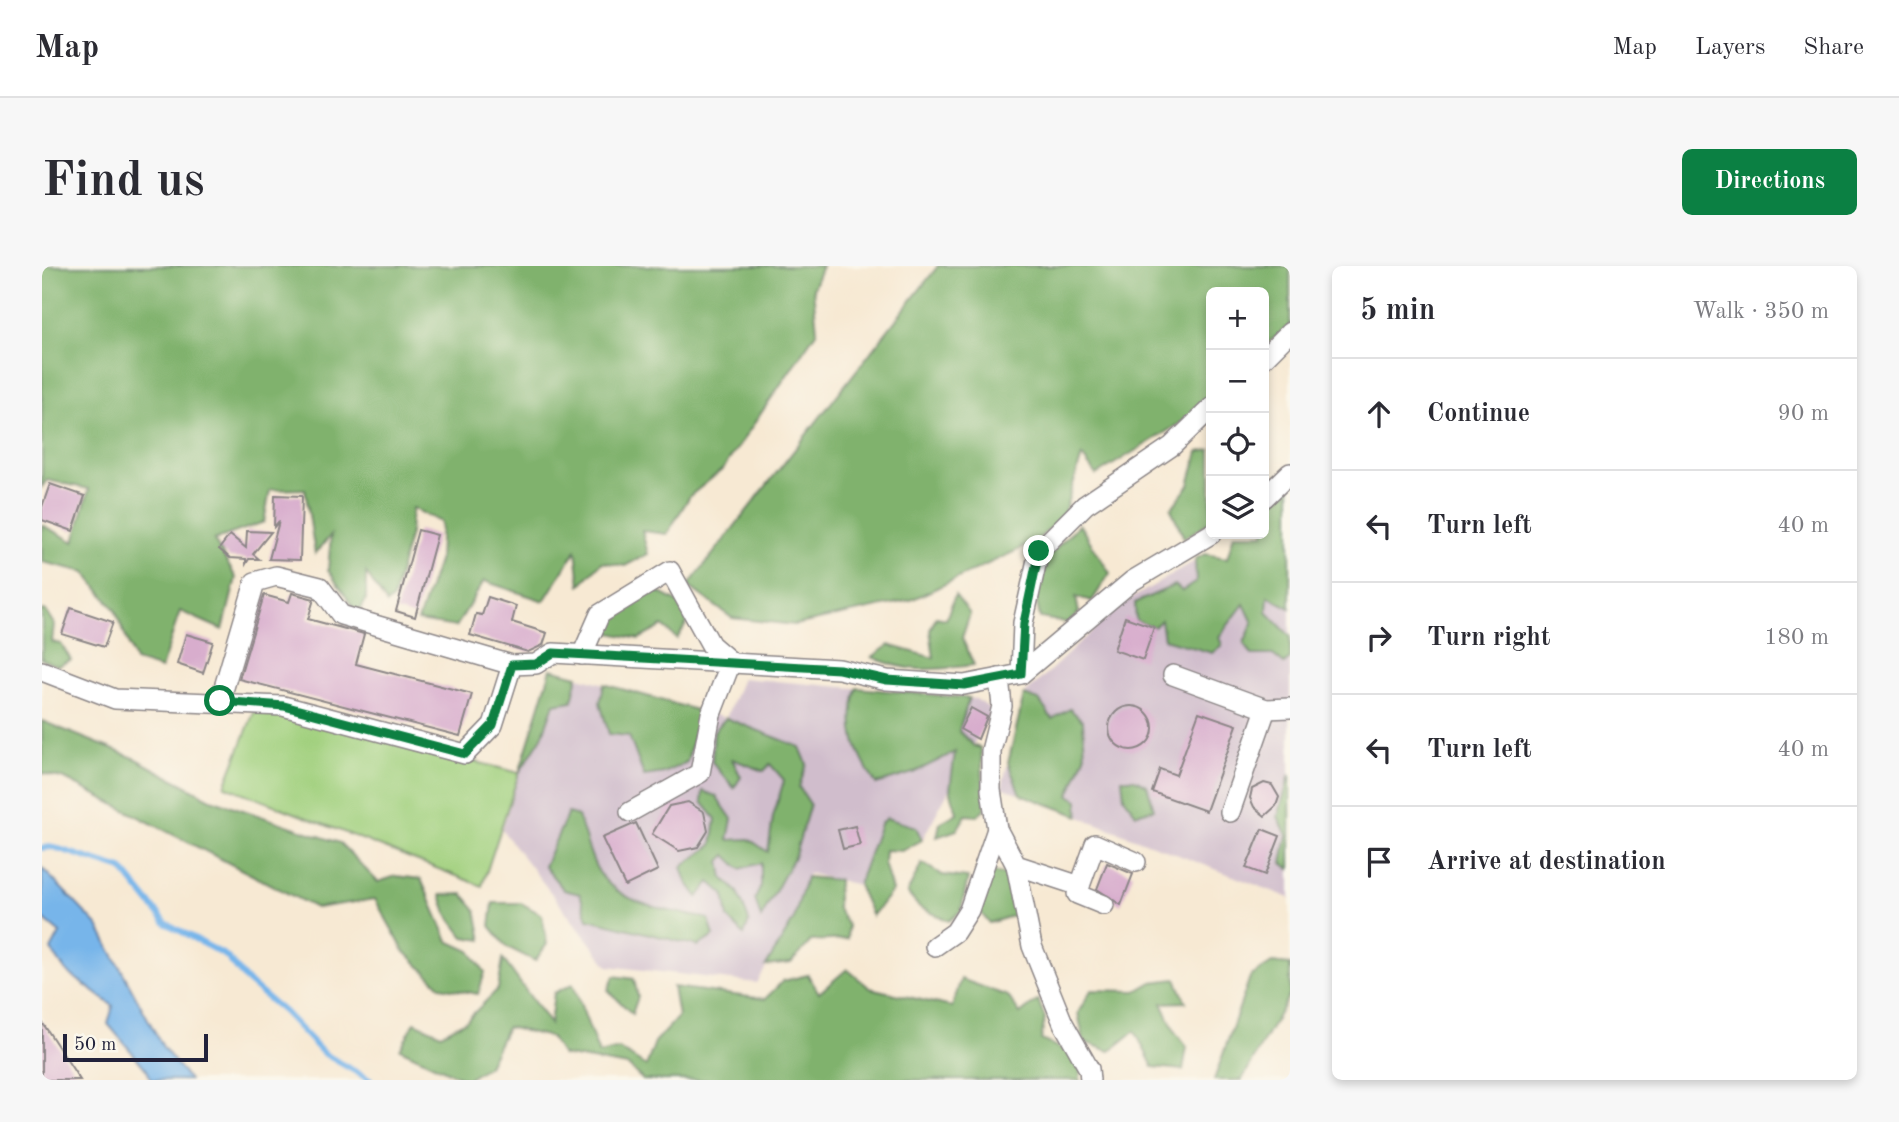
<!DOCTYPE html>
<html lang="en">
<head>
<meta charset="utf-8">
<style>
	body { margin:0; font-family:"Old Standard TT",serif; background:#f7f7f7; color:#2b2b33 }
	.controls { position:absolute; right:21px; top:21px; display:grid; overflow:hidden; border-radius:10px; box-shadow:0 4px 10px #0003 }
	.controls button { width:63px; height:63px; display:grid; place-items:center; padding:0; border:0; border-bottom:2px solid #e1e1e2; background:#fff; color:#2b2b33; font:35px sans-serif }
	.scale { position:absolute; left:21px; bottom:18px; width:145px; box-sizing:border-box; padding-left:7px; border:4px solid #22223b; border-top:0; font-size:19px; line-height:24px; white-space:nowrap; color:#22223b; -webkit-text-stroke:5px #fbf7ec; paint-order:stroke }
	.stop { position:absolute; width:21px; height:21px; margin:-16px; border:5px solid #0b8043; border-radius:50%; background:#fff }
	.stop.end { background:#0b8043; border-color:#fff; box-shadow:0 2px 7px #0008 }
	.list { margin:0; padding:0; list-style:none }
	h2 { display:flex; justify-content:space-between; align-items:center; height:91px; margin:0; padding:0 28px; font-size:30px }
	h2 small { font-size:23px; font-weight:400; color:#7c7c81 }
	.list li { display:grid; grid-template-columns:46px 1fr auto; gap:21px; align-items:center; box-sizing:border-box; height:112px; padding:0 28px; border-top:2px solid #e1e1e2 }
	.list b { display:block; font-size:26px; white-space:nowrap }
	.list em { font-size:23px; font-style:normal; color:#7c7c81 }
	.icon { flex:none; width:38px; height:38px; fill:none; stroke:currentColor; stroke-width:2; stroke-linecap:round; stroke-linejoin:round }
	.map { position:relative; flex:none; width:1248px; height:814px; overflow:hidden; border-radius:10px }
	header { display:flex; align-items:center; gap:42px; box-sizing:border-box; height:98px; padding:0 35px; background:#fff; border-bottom:2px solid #e1e1e2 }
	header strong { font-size:33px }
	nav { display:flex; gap:38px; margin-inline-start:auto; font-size:24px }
	.intro { display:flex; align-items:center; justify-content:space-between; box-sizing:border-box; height:168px; padding:0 42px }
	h1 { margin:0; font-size:49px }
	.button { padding:18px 32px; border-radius:10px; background:#0b8043; color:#fff; font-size:24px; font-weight:700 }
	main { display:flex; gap:42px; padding:0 42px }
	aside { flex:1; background:#fff; border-radius:10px; box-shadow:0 4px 10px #0003 }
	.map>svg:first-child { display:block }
	.industrial { fill:#d0bdcc }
	.green { fill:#a1d07e; stroke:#62795c; stroke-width:2 }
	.forest { fill:#80b26d; stroke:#516a54; stroke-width:2 }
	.water { fill:#77b5ea; stroke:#4c6c92; stroke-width:2 }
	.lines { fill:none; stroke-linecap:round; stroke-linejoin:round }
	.stream { stroke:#77b5ea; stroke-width:6 }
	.building { fill:#d8adcd }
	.minor-casing { stroke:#8c8687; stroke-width:22 }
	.minor { stroke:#fff; stroke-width:19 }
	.route { stroke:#0b8043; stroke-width:9 }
</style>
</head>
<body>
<header>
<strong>Map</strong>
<nav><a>Map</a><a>Layers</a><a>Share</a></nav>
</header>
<div class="intro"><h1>Find us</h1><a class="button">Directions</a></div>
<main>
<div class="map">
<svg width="1248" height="814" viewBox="0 0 1248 814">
	<rect width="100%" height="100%" fill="#fbf7ec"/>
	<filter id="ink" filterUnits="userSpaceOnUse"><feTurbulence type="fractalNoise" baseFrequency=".0143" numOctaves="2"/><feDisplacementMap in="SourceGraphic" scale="14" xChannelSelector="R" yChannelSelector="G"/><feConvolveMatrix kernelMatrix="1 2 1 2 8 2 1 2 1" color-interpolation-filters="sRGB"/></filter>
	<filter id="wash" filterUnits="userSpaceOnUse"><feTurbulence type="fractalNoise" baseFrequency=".00686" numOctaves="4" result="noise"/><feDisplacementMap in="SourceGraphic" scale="28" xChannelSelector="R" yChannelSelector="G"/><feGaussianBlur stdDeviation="1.57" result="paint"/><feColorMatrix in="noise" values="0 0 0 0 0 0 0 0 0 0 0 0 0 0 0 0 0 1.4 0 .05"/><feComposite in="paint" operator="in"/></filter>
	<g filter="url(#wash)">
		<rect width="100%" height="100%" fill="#f7e9d3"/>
		<g class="industrial">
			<path d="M 1165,288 L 1248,322 L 1248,632 L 960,521 L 982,429 L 1077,340 Z"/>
			<path d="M 509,403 L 684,452 L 700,412 L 934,433 L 950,444 L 880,574 L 838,558 L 816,619 L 766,607 L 752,653 L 715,717 L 566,700 L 460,564 Z"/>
		</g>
		<path class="green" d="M 212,446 L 244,447 L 477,507 L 440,620 L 183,520 Z"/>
		<g class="forest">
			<path d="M 0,0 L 780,0 L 771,22 L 775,65 L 681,203 L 648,230 L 625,268 L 600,265 L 606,288 L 583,300 L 560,296 L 538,319 L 534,284 L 502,335 L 442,315 L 414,361 L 376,355 L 397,292 L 399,256 L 370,242 L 368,267 L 351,332 L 345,338 L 324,307 L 324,334 L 316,348 L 286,304 L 289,269 L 273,288 L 263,223 L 228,224 L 222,256 L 172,274 L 194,312 L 181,364 L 138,345 L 119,403 L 93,395 L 73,344 L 43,306 L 0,296 L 0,259 L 32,276 L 47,223 L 5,214 L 0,221 Z"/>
			<path d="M 896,0 L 1248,0 L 1248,60 L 1222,80 L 1222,26 L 1169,26 L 1169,138 L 1054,209 L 1040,190 L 1021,250 L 993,276 L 869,334 L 753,359 L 690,352 L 646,320 Z"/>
			<path d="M 1169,184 L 1169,255 L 1142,272 L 1129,243 L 1147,219 L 1156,186 Z"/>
			<path d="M 1248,221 L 1248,342 L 1226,330 L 1225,346 L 1248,370 L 1248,393 L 1242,398 L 1231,389 L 1210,389 L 1202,377 L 1211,357 L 1202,338 L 1177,371 L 1180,379 L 1170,387 L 1122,373 L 1119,354 L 1112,361 L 1094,355 L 1093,337 L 1133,319 L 1140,325 L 1154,316 L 1153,293 L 1163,288 L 1185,292 L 1192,268 L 1222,268 L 1222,245 Z"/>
			<path d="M 1037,258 L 1068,307 L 1050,335 L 1034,331 L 1037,347 L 1027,357 L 998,352 L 992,323 L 1006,291 Z"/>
			<path d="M 613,324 L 640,338 L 648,352 L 635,373 L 621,360 L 597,373 L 568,367 L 567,347 Z"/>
			<path d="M 913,329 L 928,348 L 920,372 L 932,399 C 891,404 868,408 830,391 L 847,379 L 892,392 L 888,364 L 894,351 L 904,353 Z"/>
			<path d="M 0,344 L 3,344 L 12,358 L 10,376 L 19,378 L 29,394 L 15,400 L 0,393 Z"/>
			<path d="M 509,403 L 536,410 L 530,435 L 512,438 L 500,471 L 477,507 Z"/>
			<path d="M 562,418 L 658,445 L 645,496 L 622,507 L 602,510 L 587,470 L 567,468 L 558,437 Z"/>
			<path d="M 815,422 L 927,432 L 917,465 L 932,480 L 939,482 L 943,542 L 936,550 L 924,549 L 915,564 L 895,571 L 898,557 L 915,547 L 908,523 L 913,486 L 871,507 L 834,518 C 813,485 804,461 815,422 Z"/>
			<path d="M 982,429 L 997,434 L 1010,453 L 1028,443 L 1041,455 L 1043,491 L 1027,529 L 1036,534 L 1037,550 L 978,528 L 966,497 Z"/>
			<path d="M 684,452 L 758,481 L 765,498 L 757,521 L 768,538 L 753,589 L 719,652 L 713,633 L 719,620 L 719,597 L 698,603 L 684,589 L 678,595 L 681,612 L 696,626 L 707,655 L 702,669 L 686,652 L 682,628 L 668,616 L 656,631 L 645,616 L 640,601 L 670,579 L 674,553 L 660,536 L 661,525 L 674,530 L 690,553 L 686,574 L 707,573 L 726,586 L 731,551 L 742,514 L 728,498 L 722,505 L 690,493 L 699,511 L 692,522 L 670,496 L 672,465 Z"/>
			<path d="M 0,455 L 92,492 L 169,533 L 298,577 L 336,616 L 354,610 L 379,613 L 406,675 L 428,685 L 443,706 L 436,728 L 399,721 L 362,685 L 333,633 L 274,642 L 23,513 L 0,507 Z"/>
			<path d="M 1248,508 L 1248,603 L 1240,597 L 1245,569 L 1236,551 Z"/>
			<path d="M 1080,513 L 1093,513 L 1105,519 L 1112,543 L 1094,548 L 1082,531 Z"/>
			<path d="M 526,547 L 536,550 C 542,566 546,585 554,601 C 574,640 628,644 667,653 L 672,670 L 656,680 L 546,653 L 538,628 L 522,624 L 502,600 Z"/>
			<path d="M 844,552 L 874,561 L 880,574 L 860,585 L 843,584 L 842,597 L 850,625 L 830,650 L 816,619 L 838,558 Z"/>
			<path d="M 880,597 L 900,609 L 926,612 L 919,645 L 907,655 L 877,641 L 865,627 Z"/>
			<path d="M 948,606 L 968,609 L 977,648 L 947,657 L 933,639 Z"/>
			<path d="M 764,611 L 796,614 L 795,642 L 806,660 L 805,673 L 769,675 L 749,697 L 724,700 L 752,653 Z"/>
			<path d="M 421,628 L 434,644 L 440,674 L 422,671 L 405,648 L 399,629 Z"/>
			<path d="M 451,637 L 479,637 L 500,649 L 505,678 L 493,695 L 465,681 L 448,660 Z"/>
			<path d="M 461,693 L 508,758 L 512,727 L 531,718 L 557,788 L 577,783 L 604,800 L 613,776 L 636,751 L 631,721 L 723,733 L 741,715 L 766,709 L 777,727 L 805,703 L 828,722 L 910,741 L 919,713 L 966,730 L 978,748 L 996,734 L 1003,752 L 999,774 L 1038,791 L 1038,814 L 601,814 L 586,800 L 520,789 L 508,771 L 465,761 L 446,800 L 424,814 L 358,783 L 373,756 L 399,768 L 424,755 L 456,723 Z"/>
			<path d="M 1230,697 L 1248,699 L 1248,728 L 1200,814 L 1172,814 L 1208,711 Z"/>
			<path d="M 572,710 L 592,713 L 596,731 L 590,748 L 566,724 Z"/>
			<path d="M 1134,713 L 1144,736 L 1120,737 L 1133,766 L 1145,781 L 1141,804 L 1111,801 L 1093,765 L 1068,785 L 1042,776 L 1036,747 L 1049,724 L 1094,725 L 1110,716 Z"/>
		</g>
		<path class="water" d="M 0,602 L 56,660 L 121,781 L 147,814 L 109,814 L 105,804 L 66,758 L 71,740 L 24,705 L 9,684 L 18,667 L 0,652 Z"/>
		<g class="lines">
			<path class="stream" d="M 0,582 L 11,581 L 80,603 L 124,657 L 184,690 L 205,715 L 242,746 L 281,787 L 328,814"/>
		</g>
		<g id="blocks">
			<g class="building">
				<path d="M 8,218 L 43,230 L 31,265 L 0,254 L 0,241 Z"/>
				<path d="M 233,229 L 260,230 L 258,294 L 227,293 L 237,255 L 232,261 Z"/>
				<path d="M 376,264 L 395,269 L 373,351 L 354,345 Z"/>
				<path d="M 205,265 L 229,266 L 211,288 L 217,293 L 207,293 L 204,298 L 204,293 L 188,292 L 177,283 L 188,269 L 204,282 Z"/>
				<path d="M 250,327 L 272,333 L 266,353 L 322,368 L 314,398 L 430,428 L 418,470 L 197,413 L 222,329 L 247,336 Z"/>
				<path d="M 446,331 L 474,340 L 470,356 L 505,367 L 501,379 L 486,386 L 428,369 L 434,348 L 440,349 Z"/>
				<path d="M 29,342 L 71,356 L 62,381 L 20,368 Z"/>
				<path d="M 1083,351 L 1112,361 L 1101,394 L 1072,384 Z"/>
				<path d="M 144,368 L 171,376 L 161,407 L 135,398 Z"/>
				<circle cx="1089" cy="462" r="22"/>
				<path d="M 929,442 L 945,451 L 936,473 L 918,463 Z"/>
				<path d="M 1157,446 L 1195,459 L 1164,545 L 1110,526 L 1118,503 L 1134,509 Z"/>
				<path d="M 1222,517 L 1230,519 L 1237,531 L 1234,540 L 1223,550 L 1212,541 L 1208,532 L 1210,523 Z"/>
				<path d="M 646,536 L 662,546 L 666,565 L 656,581 L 637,585 L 610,568 L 627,540 Z"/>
				<path d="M 594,557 L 616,604 L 583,620 L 560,572 Z"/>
				<path d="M 813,560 L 818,579 L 801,583 L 796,564 Z"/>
				<path d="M 1220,563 L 1238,570 L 1223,609 L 1204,602 Z"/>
				<path d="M 1065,597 L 1091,608 L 1079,639 L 1055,623 Z"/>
				<path d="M 0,756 L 38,814 L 0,814 Z"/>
			</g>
		</g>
	</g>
	<g filter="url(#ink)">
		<use href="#blocks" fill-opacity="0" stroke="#8c8687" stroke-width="2"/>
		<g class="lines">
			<defs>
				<g id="minor">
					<path d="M 1222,92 L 1248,66"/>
					<path d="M 1222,232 L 1248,207"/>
					<path d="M 540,389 L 558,348 L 628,305 L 669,379 L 689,396 L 669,448 L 658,507 L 588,546"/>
					<path d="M 0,405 L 73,433 L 241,440 L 423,488 L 451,459 L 470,399"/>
					<path d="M 979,408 L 981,357 L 997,285 L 1043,239 L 1130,180 L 1169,142"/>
					<path d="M 1131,409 L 1224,443 L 1248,442"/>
					<path d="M 957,412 L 960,440 L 949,485 L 949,524 L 955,563 L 974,599 L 1038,620"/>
					<path d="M 178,435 L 213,316 L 234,310 L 278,321 L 299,349 L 470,399 L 494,398 L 511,387 L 797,403 L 845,414 L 922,419 L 979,408 L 1090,315 L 1169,268"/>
					<path d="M 1188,546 L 1224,443"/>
					<path d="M 974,599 L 990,680 L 1021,757 L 1047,803 L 1048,814"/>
					<path d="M 1062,639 L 1035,628 L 1053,578 L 1094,596"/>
					<path d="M 893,680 L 913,666 L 927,644 L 955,563"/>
				</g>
			</defs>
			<use href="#minor" class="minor-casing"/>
			<use href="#minor" class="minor"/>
		</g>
	</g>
	<g class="lines" filter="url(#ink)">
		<path class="route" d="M 178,435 L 242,440 L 423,488 L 451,459 L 470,399 L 494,398 L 511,387 L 797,403 L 845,414 L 922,419 L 979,408 L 982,357 L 997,285"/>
	</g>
</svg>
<div class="controls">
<button>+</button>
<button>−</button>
<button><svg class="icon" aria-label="locate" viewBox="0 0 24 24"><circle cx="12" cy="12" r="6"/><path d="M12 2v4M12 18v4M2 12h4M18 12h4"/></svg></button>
<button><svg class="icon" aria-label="layers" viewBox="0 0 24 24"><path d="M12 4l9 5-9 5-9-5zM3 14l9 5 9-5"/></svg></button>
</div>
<div class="scale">50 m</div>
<div class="stop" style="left:178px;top:435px"></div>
<div class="stop end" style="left:997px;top:285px"></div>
</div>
<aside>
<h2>5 min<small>Walk · 350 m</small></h2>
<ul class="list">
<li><svg class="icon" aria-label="ahead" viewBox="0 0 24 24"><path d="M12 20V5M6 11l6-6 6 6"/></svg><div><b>Continue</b></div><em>90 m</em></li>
<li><svg class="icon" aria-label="left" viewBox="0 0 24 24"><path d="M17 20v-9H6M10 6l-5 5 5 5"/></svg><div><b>Turn left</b></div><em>40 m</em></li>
<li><svg class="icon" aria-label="right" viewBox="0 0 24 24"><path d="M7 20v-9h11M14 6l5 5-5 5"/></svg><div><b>Turn right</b></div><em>180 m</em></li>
<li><svg class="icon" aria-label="left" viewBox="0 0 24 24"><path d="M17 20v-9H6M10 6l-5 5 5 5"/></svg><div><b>Turn left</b></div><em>40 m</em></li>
<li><svg class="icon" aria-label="arrive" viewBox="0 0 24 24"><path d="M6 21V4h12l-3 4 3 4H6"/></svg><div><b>Arrive at destination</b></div></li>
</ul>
</aside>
</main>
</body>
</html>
